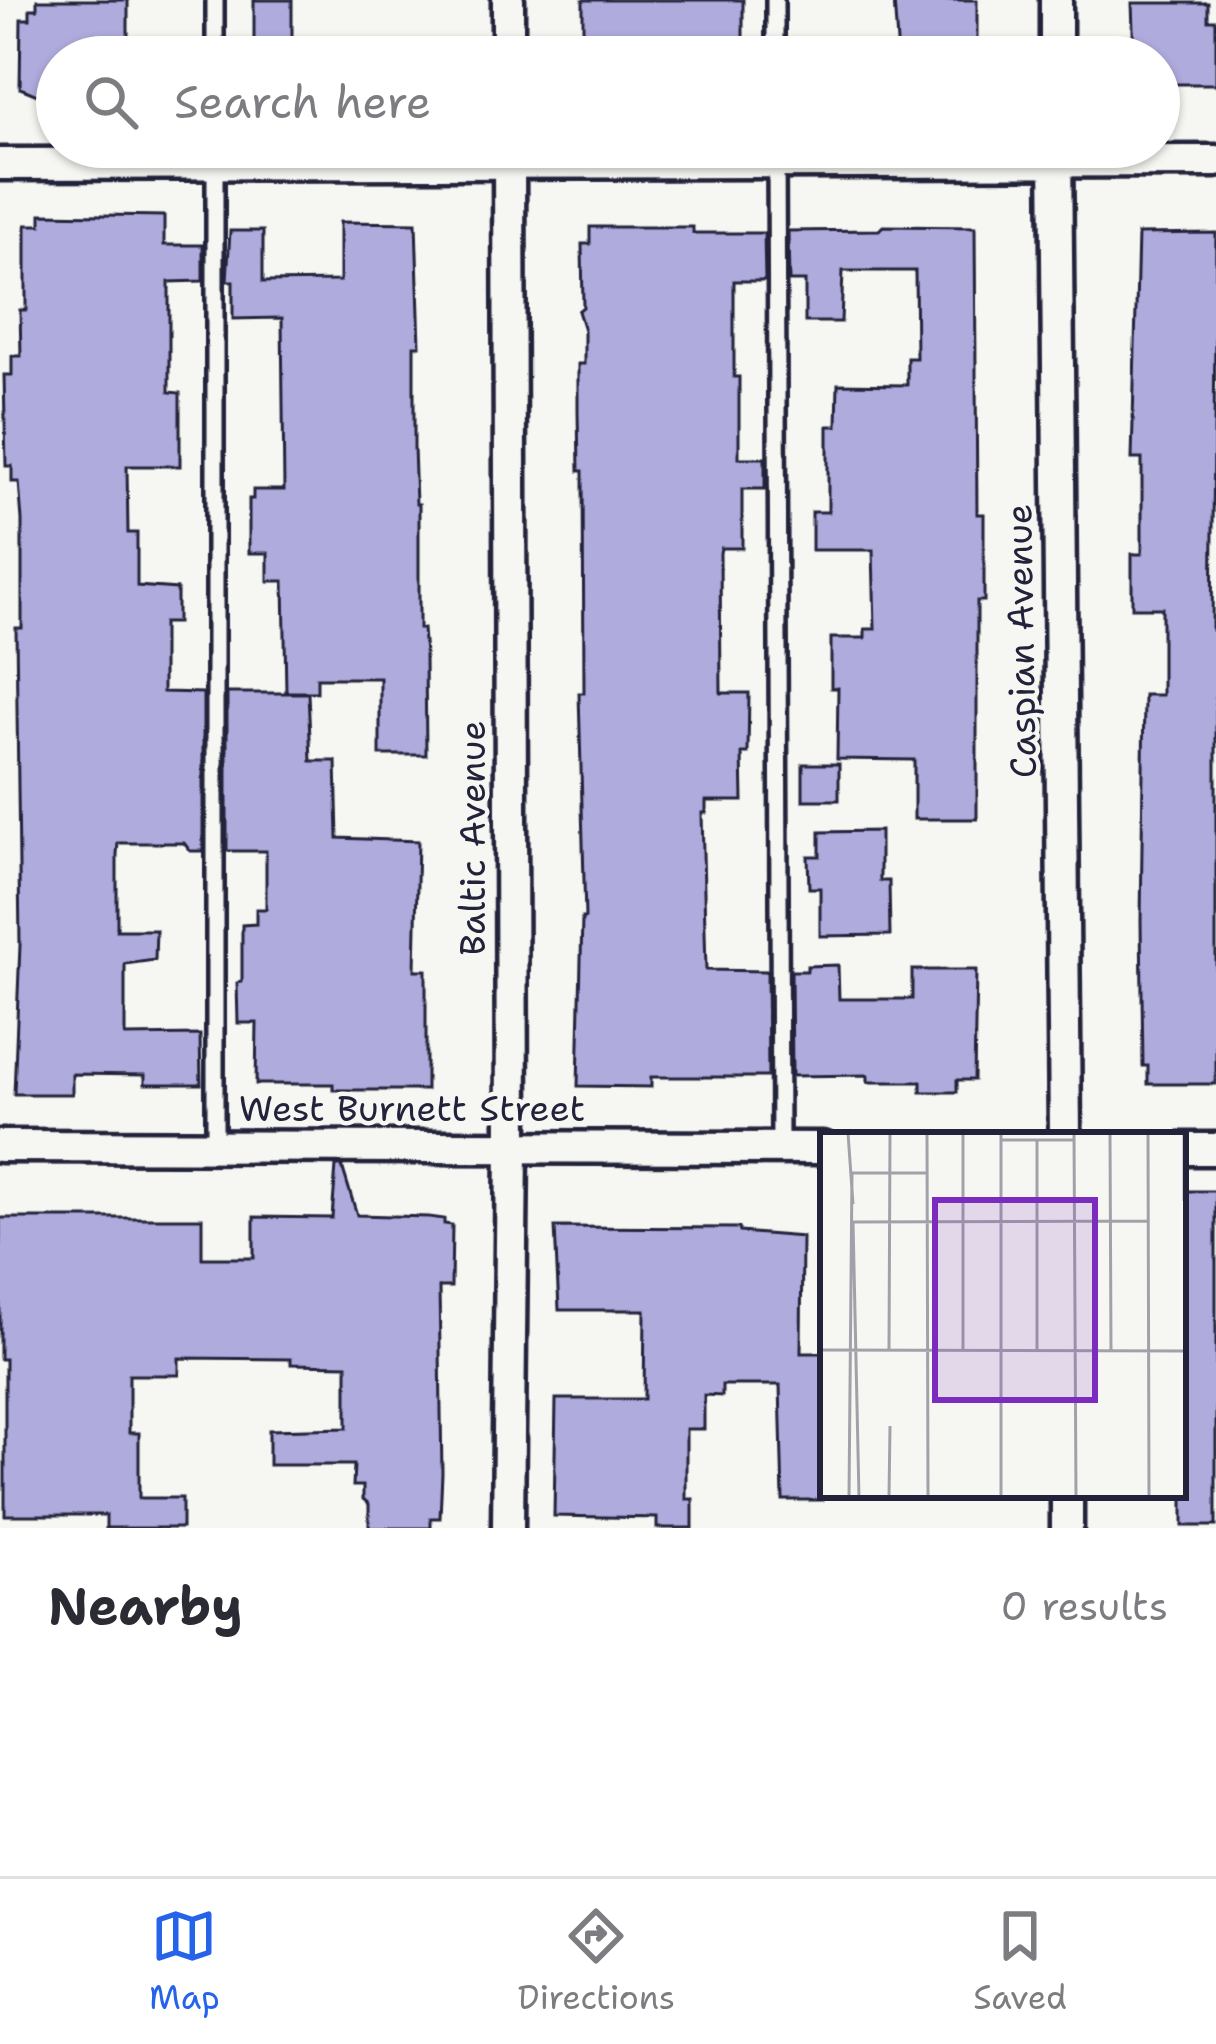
<!DOCTYPE html>
<html lang="en">
<head>
<meta charset="utf-8">
<style>
	body { margin:0; font-family:"Shantell Sans",sans-serif; background:#f7f7f7; color:#2b2b33 }
	.list { margin:0; padding:0; list-style:none }
	h2 { display:flex; justify-content:space-between; align-items:center; height:156px; margin:0; padding:0 48px; font-size:51px }
	h2 small { font-size:39px; font-weight:400; color:#7c7c81 }
	.icon { flex:none; width:66px; height:66px; fill:none; stroke:currentColor; stroke-width:2; stroke-linecap:round; stroke-linejoin:round }
	.map { position:relative; flex:none; width:1216px; height:1528px; overflow:hidden }
	.search { position:absolute; background:#fff; box-shadow:0 3px 9px #0004; left:36px; right:36px; top:36px; height:132px; display:flex; align-items:center; gap:30px; box-sizing:border-box; padding:0 42px; border-radius:66px; color:#7c7c81; font-size:45px }
	.sheet { height:348px; background:#fff }
	nav { display:flex; justify-content:space-around; align-items:center; box-sizing:border-box; height:168px; border-top:3px solid #e1e1e2; background:#fff; font-size:33px; color:#7c7c81 }
	nav a { display:grid; justify-items:center; gap:6px }
	nav .on { color:#2563eb }
	.map>svg:first-child { display:block }
	.building { fill:#afacdd; stroke:#22223b; stroke-width:3 }
	.lines { fill:none; stroke-linecap:round; stroke-linejoin:round }
	.lane-casing { stroke:#22223b; stroke-width:24 }
	.street-casing { stroke:#22223b; stroke-width:39 }
	.lane { stroke:#f6f6f2; stroke-width:15 }
	.street { stroke:#f6f6f2; stroke-width:30 }
	.labels { text-anchor:middle; dominant-baseline:central; stroke-width:9; stroke-linejoin:round; paint-order:stroke }
	.street-label { font-size:36px; fill:#22223b; stroke:#f6f6f2 }
	.inset-road { fill:none; stroke:#a1a1a9; stroke-width:3 }
	.view { fill:#7b2cbf; fill-opacity:0.15; stroke:#7b2cbf; stroke-width:6 }
	.inset-edge { fill:none; stroke:#22223b; stroke-width:6 }
</style>
</head>
<body>
<div class="map">
<svg width="1216" height="1528" viewBox="0 0 1216 1528">
	<rect width="100%" height="100%" fill="#f6f6f2"/>
	<filter id="ink" filterUnits="userSpaceOnUse"><feTurbulence type="fractalNoise" baseFrequency=".00833" numOctaves="2"/><feDisplacementMap in="SourceGraphic" scale="24" xChannelSelector="R" yChannelSelector="G"/><feConvolveMatrix kernelMatrix="1 2 1 2 8 2 1 2 1" color-interpolation-filters="sRGB"/></filter>
	<g filter="url(#ink)">
		<g class="building">
			<path d="M 37,0 L 128,0 L 128,57 L 57,57 L 57,103 L 20,88 L 21,19 L 30,19 L 30,9 L 37,9 Z"/>
			<rect x="254" y="0" width="38" height="43"/>
			<path d="M 583,0 L 743,0 L 743,42 L 673,42 L 673,57 L 583,57 Z"/>
			<path d="M 894,0 L 977,0 L 977,57 L 898,57 Z"/>
			<path d="M 1132,3 L 1208,3 L 1208,20 L 1216,20 L 1216,84 L 1159,84 L 1159,57 L 1134,57 Z"/>
			<path d="M 41,214 L 164,216 L 164,245 L 203,245 L 203,281 L 169,282 L 169,392 L 180,393 L 180,466 L 127,466 L 128,533 L 137,533 L 137,586 L 177,589 L 177,623 L 163,623 L 163,692 L 203,693 L 203,851 L 190,851 L 184,843 L 118,843 L 117,854 L 117,930 L 156,930 L 155,960 L 125,964 L 125,1036 L 200,1035 L 201,1084 L 145,1084 L 145,1075 L 72,1074 L 72,1094 L 14,1094 L 20,945 L 16,628 L 22,628 L 22,520 L 19,482 L 12,482 L 12,466 L 6,466 L 4,375 L 12,375 L 12,356 L 21,356 L 20,310 L 26,310 L 26,225 L 41,225 Z"/>
			<path d="M 340,222 L 416,223 L 420,346 L 414,346 L 414,447 L 416,504 L 419,504 L 419,629 L 423,629 L 425,655 L 426,755 L 380,755 L 380,678 L 317,678 L 317,692 L 286,692 L 284,581 L 268,581 L 268,553 L 249,553 L 249,499 L 253,499 L 253,490 L 284,490 L 282,318 L 233,319 L 233,281 L 227,281 L 230,231 L 263,231 L 263,282 L 340,281 Z"/>
			<path d="M 883,226 L 975,227 L 977,514 L 984,514 L 984,601 L 977,601 L 977,819 L 914,819 L 914,760 L 837,759 L 838,688 L 831,688 L 831,638 L 865,638 L 865,629 L 875,629 L 873,550 L 812,550 L 812,512 L 828,512 L 828,426 L 837,426 L 838,384 L 907,385 L 907,358 L 916,358 L 915,271 L 843,271 L 841,322 L 805,322 L 805,281 L 789,281 L 788,231 L 879,230 Z"/>
			<path d="M 590,227 L 693,227 L 693,233 L 764,233 L 765,281 L 734,281 L 734,377 L 739,377 L 739,458 L 765,458 L 765,489 L 742,489 L 742,548 L 721,548 L 720,553 L 721,693 L 749,693 L 748,753 L 742,753 L 743,801 L 706,801 L 706,813 L 702,813 L 706,970 L 767,971 L 768,1077 L 651,1077 L 651,1087 L 578,1086 L 582,918 L 585,918 L 579,693 L 584,693 L 583,471 L 579,471 L 578,411 L 578,364 L 584,364 L 584,330 L 578,311 L 583,307 L 582,244 L 590,244 Z"/>
			<path d="M 1216,233 L 1212,630 L 1216,630 L 1216,1084 L 1148,1084 L 1148,1066 L 1143,1066 L 1141,922 L 1144,695 L 1162,695 L 1162,608 L 1132,608 L 1132,554 L 1142,554 L 1142,459 L 1132,459 L 1138,234 Z"/>
			<path d="M 227,693 L 308,693 L 311,761 L 336,761 L 338,838 L 418,841 L 415,970 L 426,970 L 426,1090 L 333,1090 L 333,1084 L 256,1084 L 257,1023 L 238,1023 L 237,983 L 242,982 L 242,925 L 256,924 L 256,909 L 266,909 L 266,851 L 227,851 Z"/>
			<rect x="803" y="764" width="36" height="36"/>
			<path d="M 880,831 L 880,881 L 889,881 L 890,935 L 820,936 L 820,888 L 809,888 L 808,856 L 820,856 L 820,832 Z"/>
			<path d="M 838,965 L 839,999 L 912,999 L 912,970 L 976,970 L 974,1080 L 957,1080 L 957,1092 L 921,1092 L 921,1082 L 868,1082 L 868,1075 L 792,1076 L 791,971 L 807,971 L 807,966 Z"/>
			<path d="M 336,1166 L 342,1166 L 357,1215 L 429,1217 L 444,1219 L 444,1224 L 452,1225 L 451,1287 L 439,1287 L 442,1473 L 440,1518 L 431,1518 L 431,1528 L 369,1528 L 369,1504 L 363,1499 L 363,1486 L 353,1486 L 354,1465 L 269,1465 L 269,1430 L 347,1428 L 347,1365 L 291,1364 L 291,1359 L 179,1358 L 179,1375 L 129,1375 L 129,1433 L 139,1433 L 139,1498 L 182,1498 L 182,1528 L 106,1528 L 106,1515 L 5,1515 L 5,1359 L 0,1359 L 0,1218 L 202,1218 L 202,1258 L 254,1258 L 254,1217 L 332,1218 Z"/>
			<rect x="1183" y="1191" width="33" height="335"/>
			<path d="M 555,1227 L 739,1228 L 740,1232 L 802,1237 L 801,1353 L 823,1353 L 822,1500 L 783,1500 L 780,1385 L 722,1385 L 722,1396 L 704,1395 L 704,1429 L 686,1429 L 686,1499 L 693,1499 L 693,1528 L 657,1528 L 657,1518 L 554,1516 L 556,1399 L 644,1399 L 645,1310 L 559,1310 Z"/>
		</g>
		<g class="lines">
			<defs>
				<g id="lane">
					<path d="M 775,0 L 775,57"/>
					<path d="M 215,57 L 215,0"/>
					<path d="M 776,147 L 780,1148"/>
					<path d="M 215,1147 L 215,147"/>
				</g>
				<g id="street">
					<path d="M 508,0 L 508,57"/>
					<path d="M 1056,57 L 1056,0"/>
					<path d="M 1056,147 L 1065,1135"/>
					<path d="M 0,164 L 1216,161"/>
					<path d="M 0,1146 L 823,1148"/>
					<path d="M 1183,1149 L 1216,1149"/>
					<path d="M 1067,1495 L 1067,1528"/>
					<path d="M 508,1528 L 512,1147 L 509,147"/>
				</g>
			</defs>
			<use href="#lane" class="lane-casing"/>
			<use href="#street" class="street-casing"/>
			<use href="#lane" class="lane"/>
			<use href="#street" class="street"/>
		</g>
	</g>
	<g class="labels">
		<g class="street-label">
			<text transform="translate(1021 641) rotate(-91)">Caspian Avenue</text>
			<text transform="translate(472 838) rotate(-90)">Baltic Avenue</text>
			<text x="412" y="1108">West Burnett Street</text>
		</g>
	</g>
	<g transform="translate(820 1132)">
		<rect width="366" height="366" fill="#f6f6f2"/>
		<path class="inset-road" d="M 28,1 L 33,72M 107,1 L 108,365M 254,1 L 256,365M 290,1 L 291,219M 328,1 L 329,365M 364,1 L 364,69M 181,8 L 254,8M 217,8 L 217,219M 32,41 L 107,41M 33,90 L 329,89M 33,90 L 39,365M 0,218 L 366,219M 69,218 L 70,1M 143,218 L 143,1M 29,365 L 32,41M 69,365 L 70,294M 181,365 L 181,1"/>
		<path class="view" d="M 115,68 L 275,68 L 275,268 L 115,268 Z"/>
		<rect width="366" height="366" class="inset-edge"/>
	</g>
</svg>
<div class="search"><svg class="icon" aria-label="search" viewBox="0 0 24 24"><circle cx="10" cy="10" r="6"/><path d="M15 15l6 6"/></svg>Search here</div>
</div>
<section class="sheet">
<h2>Nearby<small>0 results</small></h2>
<ul class="list">
</ul>
</section>
<nav>
<a class="on"><svg class="icon" aria-label="map" viewBox="0 0 24 24"><path d="M3 6l6-2 6 2 6-2v14l-6 2-6-2-6 2zM9 4v14M15 6v14"/></svg>Map</a>
<a><svg class="icon" aria-label="directions" viewBox="0 0 24 24"><path d="M12 3l9 9-9 9-9-9zM9 14v-3h6M13 9l2 2-2 2"/></svg>Directions</a>
<a><svg class="icon" aria-label="saved" viewBox="0 0 24 24"><path d="M7 4h10v16l-5-4-5 4z"/></svg>Saved</a>
</nav>
</body>
</html>
